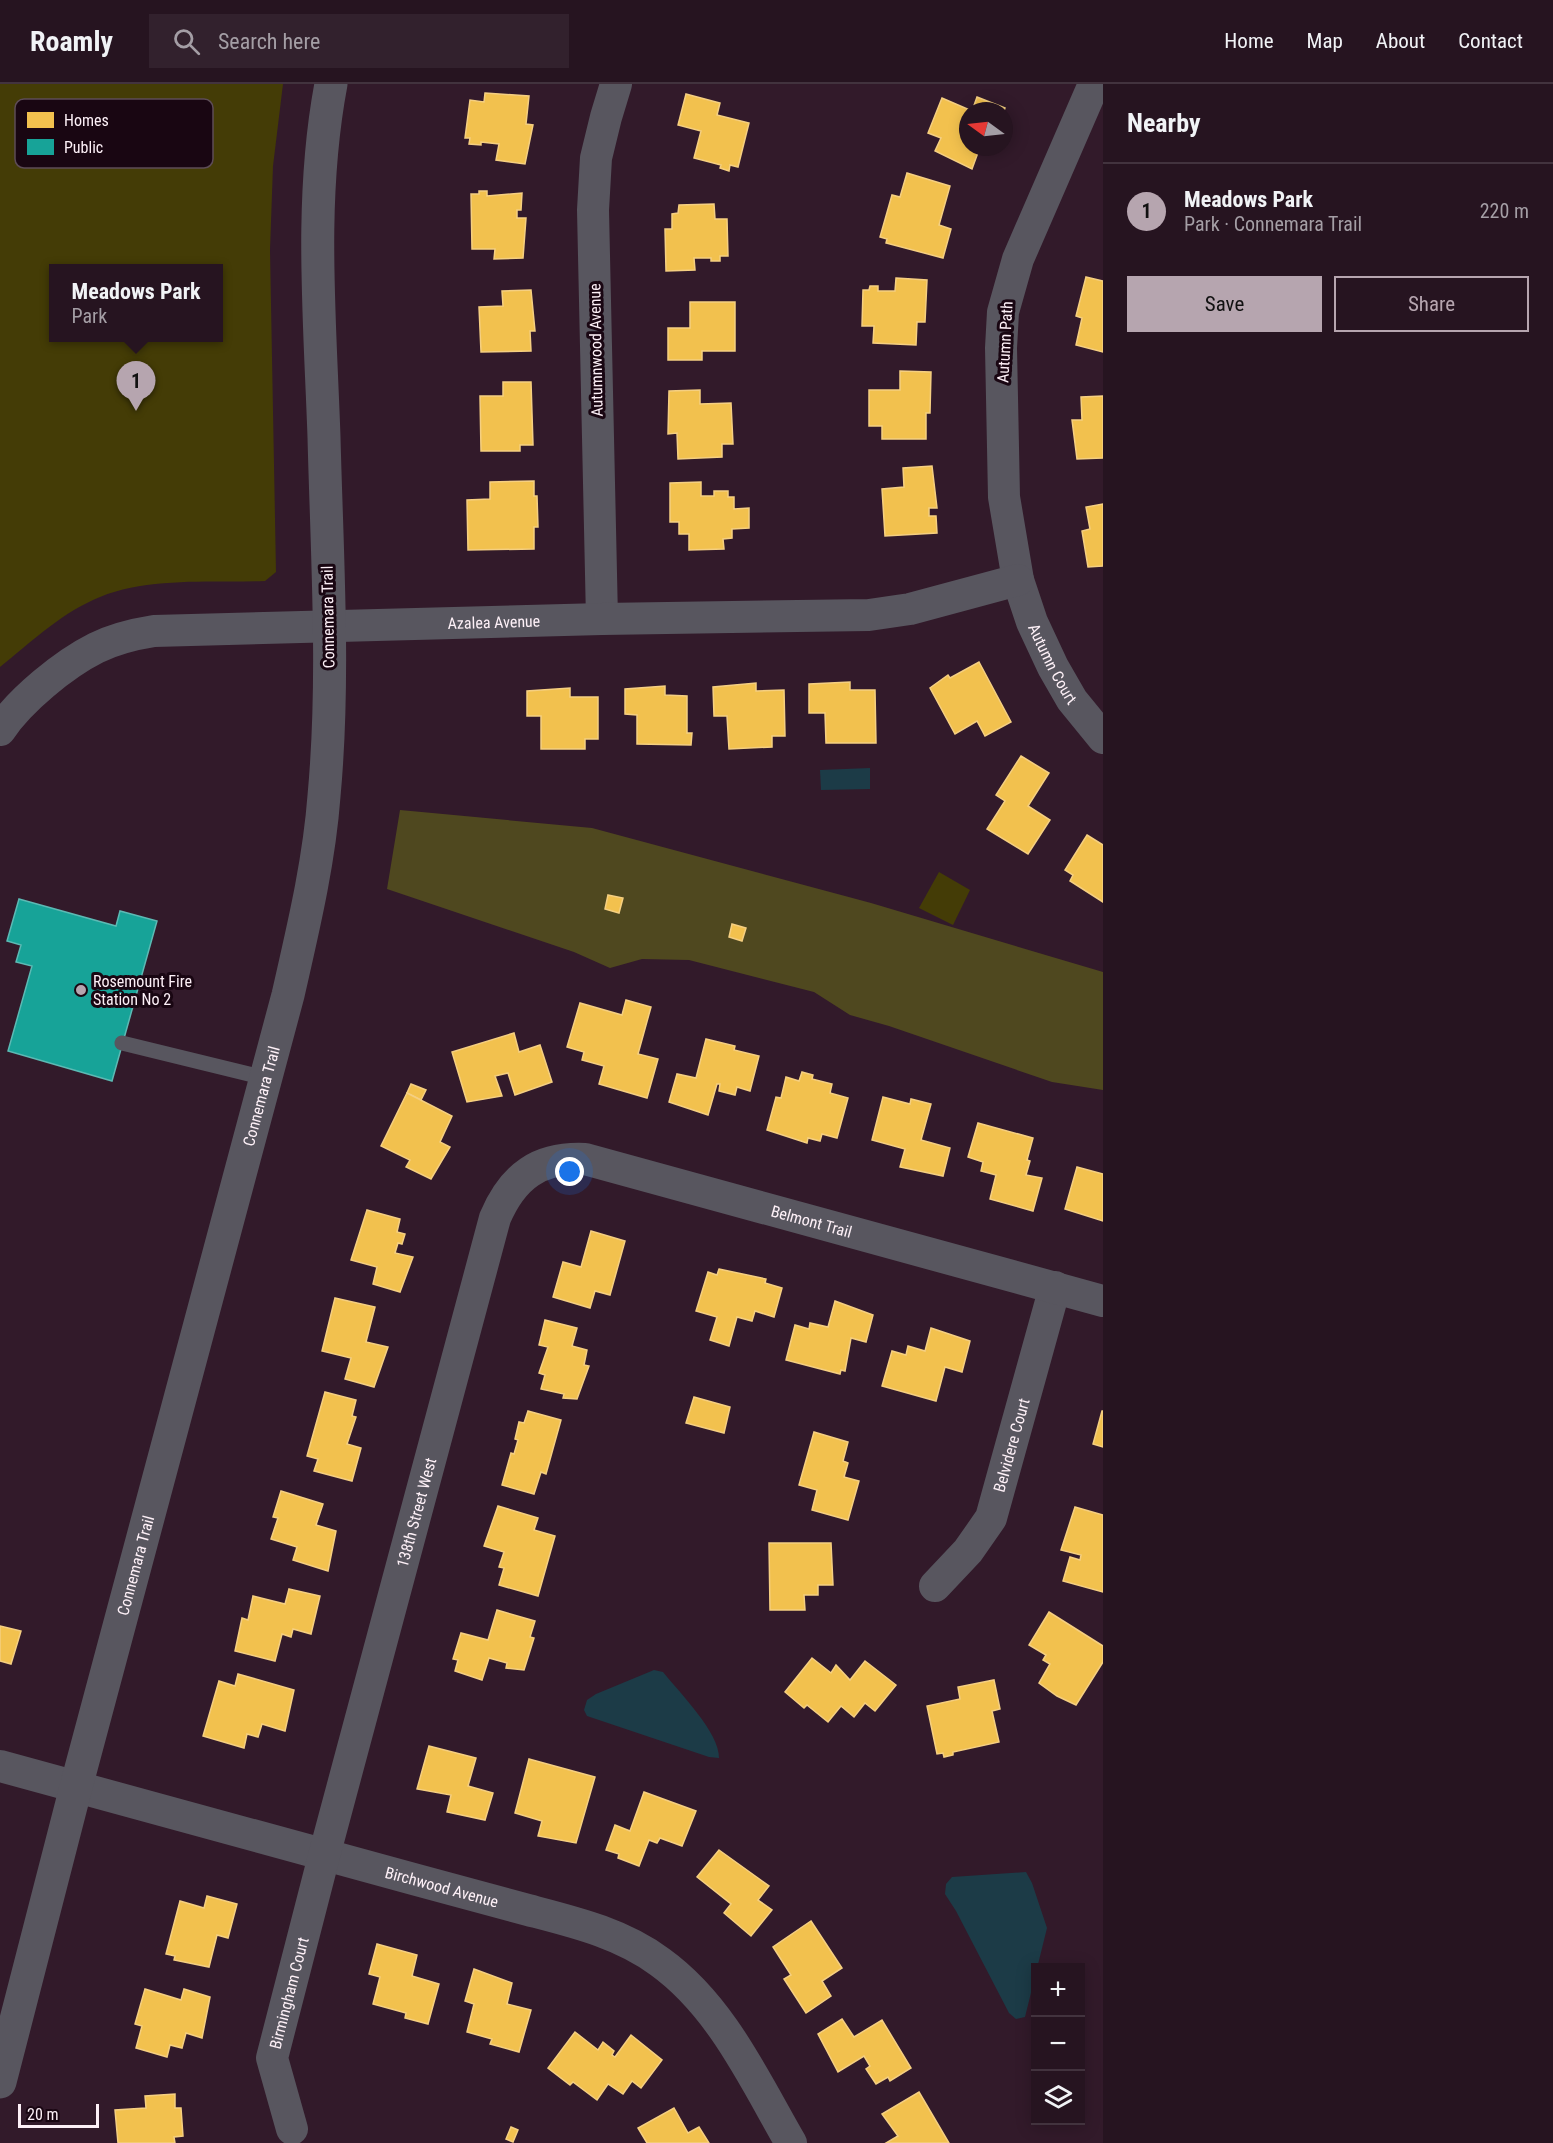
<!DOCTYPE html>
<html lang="en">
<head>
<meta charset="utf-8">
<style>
	body { margin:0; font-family:"Roboto Condensed",sans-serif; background:#32212d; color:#f1f3f6 }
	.controls { position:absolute; right:18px; bottom:18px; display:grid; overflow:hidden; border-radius:0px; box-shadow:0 3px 15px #0003 }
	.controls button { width:54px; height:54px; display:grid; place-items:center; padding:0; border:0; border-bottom:2px solid #42333e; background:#261420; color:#f1f3f6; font:30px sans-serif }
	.compass { position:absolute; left:959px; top:18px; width:54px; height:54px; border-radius:50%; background:#261420; box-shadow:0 3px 15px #0003; rotate:285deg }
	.scale { position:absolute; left:18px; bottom:15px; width:81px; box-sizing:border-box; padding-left:6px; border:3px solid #fdf0f7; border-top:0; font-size:16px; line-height:21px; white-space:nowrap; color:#fdf0f7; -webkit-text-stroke:4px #190612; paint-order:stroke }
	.you { position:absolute; left:570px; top:1088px; width:21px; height:21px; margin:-15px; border:4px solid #fff; border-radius:50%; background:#1a73e8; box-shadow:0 0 0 9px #1a73e833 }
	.badge { display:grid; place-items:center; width:39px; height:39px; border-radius:50%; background:#b6a5af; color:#111; font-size:20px; font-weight:700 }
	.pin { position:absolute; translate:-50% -50px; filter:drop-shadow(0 2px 3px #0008) }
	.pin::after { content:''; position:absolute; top:32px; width:21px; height:18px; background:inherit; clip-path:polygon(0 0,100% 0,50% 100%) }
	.popup { position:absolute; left:49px; top:180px; width:174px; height:78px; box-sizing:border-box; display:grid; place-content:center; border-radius:0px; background:#261420; filter:drop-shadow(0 2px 4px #0005); font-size:20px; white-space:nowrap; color:#a49ea5 }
	.popup b { font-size:22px; color:#f1f3f6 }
	.popup::after { content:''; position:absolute; left:50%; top:100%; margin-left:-12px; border:12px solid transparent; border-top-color:#261420 }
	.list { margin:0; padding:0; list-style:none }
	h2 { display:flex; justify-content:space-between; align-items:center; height:78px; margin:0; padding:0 24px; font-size:26px }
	h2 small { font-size:20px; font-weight:400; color:#a49ea5 }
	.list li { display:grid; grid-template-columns:39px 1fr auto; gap:18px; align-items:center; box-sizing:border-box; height:96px; padding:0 24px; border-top:2px solid #42333e }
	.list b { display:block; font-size:22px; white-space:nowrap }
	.list p { margin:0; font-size:20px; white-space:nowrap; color:#a49ea5 }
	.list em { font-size:20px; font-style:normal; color:#a49ea5 }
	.actions { display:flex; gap:12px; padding:18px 24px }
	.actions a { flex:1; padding:14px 0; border:2px solid #b6a5af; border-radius:0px; text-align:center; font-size:21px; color:#b6a5af }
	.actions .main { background:#b6a5af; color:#111 }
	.icon { flex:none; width:33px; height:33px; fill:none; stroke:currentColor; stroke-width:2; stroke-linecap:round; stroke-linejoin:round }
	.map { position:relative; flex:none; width:1103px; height:2059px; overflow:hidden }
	header { display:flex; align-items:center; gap:36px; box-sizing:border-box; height:84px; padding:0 30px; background:#261420; border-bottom:2px solid #42333e }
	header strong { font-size:28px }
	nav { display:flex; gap:33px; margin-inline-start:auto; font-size:21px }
	.search { width:420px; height:54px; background:#32212d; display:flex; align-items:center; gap:15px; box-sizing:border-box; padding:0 21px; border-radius:0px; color:#a49ea5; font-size:22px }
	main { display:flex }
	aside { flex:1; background:#261420 }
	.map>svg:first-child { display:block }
	.green { fill:#443c06; fill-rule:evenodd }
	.forest { fill:#4f481f }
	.water { fill:#1c3b47 }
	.homes { fill:#f2c14e; stroke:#f5cf81; stroke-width:1.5 }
	.public { fill:#17a398; stroke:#5cbab4; stroke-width:1.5 }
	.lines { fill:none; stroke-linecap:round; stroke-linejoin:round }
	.service { stroke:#58565f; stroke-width:15 }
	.minor { stroke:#58565f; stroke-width:32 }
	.tertiary { stroke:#58565f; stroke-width:33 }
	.poi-dot { fill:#b6a5af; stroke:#190612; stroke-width:2 }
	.labels { text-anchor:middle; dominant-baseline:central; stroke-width:6; stroke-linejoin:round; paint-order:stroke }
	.street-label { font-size:16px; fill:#fdf0f7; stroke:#190612 }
	.poi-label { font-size:16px; fill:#fdf0f7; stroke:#190612; text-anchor:start }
	.key { fill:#190612; stroke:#5d4c57; stroke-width:1.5 }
	.key-label { font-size:16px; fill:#fdf0f7 }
</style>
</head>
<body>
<header>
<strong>Roamly</strong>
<div class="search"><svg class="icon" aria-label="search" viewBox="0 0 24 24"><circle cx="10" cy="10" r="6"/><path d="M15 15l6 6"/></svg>Search here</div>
<nav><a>Home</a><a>Map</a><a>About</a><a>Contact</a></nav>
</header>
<main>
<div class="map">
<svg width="1103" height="2059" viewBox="0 0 1103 2059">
	<rect width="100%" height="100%" fill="#321a2a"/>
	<g class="green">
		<path d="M 0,0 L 283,0 L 273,82 L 270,166 L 276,488 L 265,497 C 211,499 143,492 93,516 C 58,532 30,559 0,583 ZM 219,184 L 219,254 L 54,254 L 54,184 Z"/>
		<path d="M 939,788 L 970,806 L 953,841 L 919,824 Z"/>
	</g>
	<path class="forest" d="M 400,726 L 592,744 L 871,819 L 1103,888 L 1103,1006 L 1052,998 L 889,942 L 850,931 L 814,908 L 689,876 L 642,875 L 610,884 L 574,868 L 387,805 Z"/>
	<g class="water">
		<path d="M 870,684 L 870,705 L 821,706 L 820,686 Z"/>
		<path d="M 654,1586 L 663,1588 C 679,1608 720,1649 719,1674 L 709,1673 L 587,1632 L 584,1626 L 587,1616 L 596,1610 Z"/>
		<path d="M 1026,1788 L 1032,1799 L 1047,1844 L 1025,1933 L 1016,1935 L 1009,1929 L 956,1827 L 945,1810 L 946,1800 L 952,1793 Z"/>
	</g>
	<g class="homes">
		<path d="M 485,9 L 529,12 L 526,40 L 533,41 L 525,80 L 496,76 L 499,60 L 481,58 L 481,61 L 469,60 L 470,54 L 465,54 L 470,16 L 484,18 Z"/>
		<path d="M 686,10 L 720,19 L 717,31 L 749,39 L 738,83 L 730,81 L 729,87 L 720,84 L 721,81 L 694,74 L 701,47 L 678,41 Z"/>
		<path d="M 977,13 L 1005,24 L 1004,27 L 968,27 L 968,63 L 980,63 L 972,85 L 935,67 L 941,54 L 928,49 L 942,14 L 972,27 Z"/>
		<path d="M 907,89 L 950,102 L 939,141 L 951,145 L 943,174 L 886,159 L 887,155 L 880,153 L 892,111 L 900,113 Z"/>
		<path d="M 479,107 L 487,107 L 487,112 L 522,109 L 521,126 L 517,126 L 517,134 L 526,134 L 523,174 L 494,175 L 495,165 L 472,165 L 471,110 L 479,110 Z"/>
		<path d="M 714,120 L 715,135 L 727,135 L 728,172 L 720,172 L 720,177 L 711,177 L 711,174 L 694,174 L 695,186 L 666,187 L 665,145 L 672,145 L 672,130 L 678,129 L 679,121 Z"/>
		<path d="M 1086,193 L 1103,197 L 1103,268 L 1076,261 L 1082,234 L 1076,232 Z"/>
		<path d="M 896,194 L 927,196 L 925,238 L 917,238 L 916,261 L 873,259 L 874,242 L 862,242 L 863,206 L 869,206 L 870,202 L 878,202 L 878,207 L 895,207 Z"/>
		<path d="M 531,206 L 535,247 L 530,247 L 531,267 L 481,268 L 479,223 L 503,222 L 502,207 Z"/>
		<path d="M 690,218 L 735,218 L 735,267 L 702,267 L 702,276 L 668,276 L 668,244 L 690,244 Z"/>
		<path d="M 900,287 L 931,288 L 930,329 L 926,329 L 926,355 L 882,355 L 882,342 L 869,342 L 869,306 L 900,306 Z"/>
		<path d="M 503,298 L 531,298 L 533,361 L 520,361 L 520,367 L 481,367 L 480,312 L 503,312 Z"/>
		<path d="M 700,306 L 700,320 L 731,319 L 733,360 L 722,360 L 722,373 L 678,375 L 677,349 L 668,350 L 669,307 Z"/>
		<path d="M 1103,312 L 1103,374 L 1077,375 L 1072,336 L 1082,336 L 1081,313 Z"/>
		<path d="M 932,382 L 937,424 L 929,424 L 929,432 L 936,432 L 937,449 L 885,452 L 882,405 L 904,403 L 903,384 Z"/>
		<path d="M 534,397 L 534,412 L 537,412 L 538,443 L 534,443 L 534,465 L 468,466 L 467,416 L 490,415 L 490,398 Z"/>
		<path d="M 701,398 L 701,412 L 714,412 L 714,407 L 728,407 L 728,413 L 734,413 L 734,425 L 749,424 L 749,444 L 732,445 L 732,454 L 723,455 L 724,465 L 689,466 L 689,450 L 679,450 L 679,438 L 670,438 L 670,399 Z"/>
		<path d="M 1103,420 L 1103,482 L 1088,483 L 1082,447 L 1090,445 L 1086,423 Z"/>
		<path d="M 979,578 L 1011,638 L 985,652 L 977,637 L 955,650 L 930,604 L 948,591 L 950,594 Z"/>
		<path d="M 850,598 L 850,606 L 875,606 L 876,659 L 826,659 L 825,629 L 809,629 L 809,600 Z"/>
		<path d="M 756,599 L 756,607 L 784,606 L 785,652 L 772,652 L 772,663 L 729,665 L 727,632 L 714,632 L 713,603 Z"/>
		<path d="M 665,602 L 665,611 L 687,612 L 687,649 L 692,649 L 691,661 L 637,660 L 637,631 L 625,630 L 625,605 Z"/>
		<path d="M 570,604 L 570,613 L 598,613 L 598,655 L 585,655 L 585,665 L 541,665 L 541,632 L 527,632 L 527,607 Z"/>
		<path d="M 1021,672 L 1049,689 L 1028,722 L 1050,736 L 1028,770 L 987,745 L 1005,717 L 996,711 Z"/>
		<path d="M 1087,751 L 1103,761 L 1103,818 L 1070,797 L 1073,791 L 1065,786 Z"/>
		<path d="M 608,811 L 623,814 L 619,829 L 605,825 Z"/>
		<path d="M 732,840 L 746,844 L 742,857 L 729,853 Z"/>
		<path d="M 626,916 L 651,923 L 638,970 L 658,975 L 647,1014 L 599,1000 L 604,982 L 582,976 L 584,968 L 567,963 L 580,919 L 622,931 Z"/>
		<path d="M 514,949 L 519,968 L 540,961 L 552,998 L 515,1011 L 508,989 L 495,992 L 502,1012 L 467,1018 L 452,968 Z"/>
		<path d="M 706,955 L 735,962 L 734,966 L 759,972 L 750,1007 L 737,1003 L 735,1011 L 719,1007 L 720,1000 L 717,1000 L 708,1031 L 669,1018 L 677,990 L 696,994 Z"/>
		<path d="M 802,988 L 813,991 L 812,995 L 832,1000 L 830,1009 L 848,1014 L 837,1054 L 822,1050 L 820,1057 L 808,1054 L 807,1059 L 767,1046 L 776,1013 L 781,1014 L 786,993 L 799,997 Z"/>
		<path d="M 411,1000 L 426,1006 L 421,1016 L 407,1009 Z"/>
		<path d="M 407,1009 L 452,1032 L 440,1058 L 450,1063 L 431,1095 L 406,1083 L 410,1076 L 381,1062 Z"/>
		<path d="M 883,1013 L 910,1020 L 911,1015 L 931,1020 L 921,1056 L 950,1064 L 943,1092 L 900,1083 L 905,1065 L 872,1056 Z"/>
		<path d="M 978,1039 L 1033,1054 L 1027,1076 L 1030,1077 L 1026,1091 L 1042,1094 L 1033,1127 L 990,1115 L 996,1091 L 981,1087 L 983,1078 L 968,1073 Z"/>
		<path d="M 1077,1083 L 1103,1090 L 1103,1137 L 1065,1125 Z"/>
		<path d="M 367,1126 L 400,1135 L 397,1148 L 405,1150 L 402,1160 L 398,1159 L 395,1169 L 413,1173 L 400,1208 L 373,1200 L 377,1183 L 351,1176 Z"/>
		<path d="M 591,1147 L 625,1157 L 610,1211 L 595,1207 L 590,1224 L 553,1213 L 563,1178 L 581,1183 Z"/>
		<path d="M 719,1185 L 766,1195 L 765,1199 L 782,1204 L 774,1233 L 755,1227 L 752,1237 L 737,1233 L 729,1262 L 710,1256 L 717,1233 L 696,1227 L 708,1188 L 717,1191 Z"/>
		<path d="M 335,1214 L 375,1223 L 366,1258 L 388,1263 L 374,1303 L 345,1295 L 351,1274 L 322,1267 Z"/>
		<path d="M 835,1217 L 873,1231 L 866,1258 L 851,1254 L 845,1287 L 841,1286 L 840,1290 L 786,1276 L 795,1241 L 809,1245 L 810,1239 L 828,1243 Z"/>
		<path d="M 545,1236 L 577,1244 L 572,1262 L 587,1266 L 584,1281 L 589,1282 L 577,1315 L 563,1314 L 564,1310 L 541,1305 L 545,1291 L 539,1289 L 548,1263 L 539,1261 Z"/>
		<path d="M 931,1244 L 970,1257 L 962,1288 L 945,1283 L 936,1317 L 882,1302 L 892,1267 L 906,1271 L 908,1262 L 925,1267 Z"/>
		<path d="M 325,1308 L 356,1316 L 352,1332 L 356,1333 L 347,1360 L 361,1364 L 352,1397 L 314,1387 L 318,1375 L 307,1372 Z"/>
		<path d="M 694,1313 L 730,1323 L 724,1349 L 686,1339 Z"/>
		<path d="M 528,1327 L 561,1336 L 546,1390 L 541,1388 L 534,1410 L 502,1401 L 511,1369 L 514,1370 L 518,1356 L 515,1355 L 519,1338 L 524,1339 Z"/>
		<path d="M 1102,1327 L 1103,1327 L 1103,1363 L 1093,1360 Z"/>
		<path d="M 814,1348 L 848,1358 L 843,1377 L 848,1379 L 844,1393 L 859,1397 L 848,1436 L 812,1426 L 817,1406 L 799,1401 Z"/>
		<path d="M 281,1407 L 323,1420 L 316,1441 L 336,1447 L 328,1487 L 293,1476 L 297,1463 L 271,1455 L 278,1434 L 273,1433 Z"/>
		<path d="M 498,1422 L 538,1434 L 534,1446 L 555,1452 L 538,1512 L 499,1501 L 504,1484 L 499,1483 L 504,1468 L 484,1462 Z"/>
		<path d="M 1075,1423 L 1103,1431 L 1103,1508 L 1063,1497 L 1070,1473 L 1080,1476 L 1081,1471 L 1061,1466 Z"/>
		<path d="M 769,1459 L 831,1459 L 833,1501 L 818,1501 L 818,1511 L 804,1511 L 805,1526 L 770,1526 Z"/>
		<path d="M 289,1505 L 320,1512 L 311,1550 L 293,1545 L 291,1553 L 282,1550 L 275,1577 L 235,1567 L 242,1534 L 248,1536 L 253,1512 L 285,1520 Z"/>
		<path d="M 497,1526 L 535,1537 L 530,1553 L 534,1554 L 524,1586 L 506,1584 L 507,1579 L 489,1574 L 482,1596 L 455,1587 L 458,1576 L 453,1575 L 461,1549 L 488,1556 Z"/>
		<path d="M 1049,1528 L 1103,1562 L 1103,1578 L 1076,1621 L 1057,1612 L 1039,1599 L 1050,1580 L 1043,1576 L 1046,1571 L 1029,1561 Z"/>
		<path d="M 0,1542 L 21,1547 L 11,1580 L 0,1577 Z"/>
		<path d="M 812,1574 L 831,1589 L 836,1581 L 850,1596 L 865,1577 L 896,1601 L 875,1627 L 865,1619 L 854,1633 L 841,1622 L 828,1638 L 807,1621 L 804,1624 L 785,1608 Z"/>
		<path d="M 238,1590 L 294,1606 L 285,1647 L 262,1640 L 258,1653 L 247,1650 L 244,1664 L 203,1652 L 219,1597 L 235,1602 Z"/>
		<path d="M 994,1596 L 1000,1625 L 992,1627 L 999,1658 L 953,1668 L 953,1671 L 944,1673 L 943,1669 L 937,1670 L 927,1622 L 960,1615 L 958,1603 Z"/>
		<path d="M 429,1662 L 476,1674 L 468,1702 L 493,1709 L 485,1736 L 447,1728 L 451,1711 L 417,1705 Z"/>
		<path d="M 529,1675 L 595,1693 L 576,1759 L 538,1752 L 542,1737 L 515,1729 Z"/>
		<path d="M 644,1708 L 696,1727 L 682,1762 L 660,1754 L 657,1759 L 649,1756 L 639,1782 L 618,1774 L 619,1770 L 606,1766 L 615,1741 L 630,1747 Z"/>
		<path d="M 719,1766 L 769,1802 L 758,1816 L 772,1826 L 751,1852 L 724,1829 L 731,1820 L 697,1793 Z"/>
		<path d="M 207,1812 L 237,1820 L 228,1854 L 217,1851 L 209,1883 L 174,1876 L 175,1872 L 166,1870 L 180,1817 L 204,1824 Z"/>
		<path d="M 811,1837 L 842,1884 L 822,1897 L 831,1912 L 806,1929 L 784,1895 L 791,1891 L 773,1863 Z"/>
		<path d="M 377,1860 L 417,1871 L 412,1892 L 439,1900 L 428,1940 L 405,1934 L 406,1929 L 373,1920 L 380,1893 L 369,1890 Z"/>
		<path d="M 474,1885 L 512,1899 L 507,1920 L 531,1926 L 519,1968 L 490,1960 L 492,1955 L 467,1948 L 474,1920 L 465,1917 Z"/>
		<path d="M 145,1905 L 181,1916 L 184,1905 L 210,1913 L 202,1954 L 186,1949 L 182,1964 L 170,1961 L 167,1973 L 136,1964 L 142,1942 L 135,1940 Z"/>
		<path d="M 842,1935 L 854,1953 L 882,1936 L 911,1984 L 890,1997 L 888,1993 L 876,2000 L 866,1985 L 870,1982 L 864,1972 L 838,1988 L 818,1950 Z"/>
		<path d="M 575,1948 L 598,1966 L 603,1958 L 614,1967 L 612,1971 L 615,1973 L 631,1951 L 662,1976 L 641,2004 L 632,1997 L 623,2010 L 608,2000 L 597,2016 L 573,1998 L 570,2001 L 548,1984 Z"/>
		<path d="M 919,2008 L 949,2059 L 886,2059 L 898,2052 L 882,2030 Z"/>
		<path d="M 175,2010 L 175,2024 L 181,2024 L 183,2052 L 174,2053 L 175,2059 L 118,2059 L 115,2026 L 146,2024 L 145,2012 Z"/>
		<path d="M 674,2024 L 688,2049 L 699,2043 L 709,2059 L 647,2059 L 638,2044 Z"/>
		<path d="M 511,2043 L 518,2046 L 513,2058 L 506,2055 Z"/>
	</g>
	<path class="public" d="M 19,815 L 116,842 L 120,827 L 157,837 L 112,997 L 8,967 L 32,882 L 16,878 L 21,861 L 7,857 Z"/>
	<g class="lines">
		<path class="service" d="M 122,959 L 265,994"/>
		<g class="minor">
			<path id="s1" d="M 1094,0 L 1018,175 L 1003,228 L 1001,264 L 1004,413 L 1018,496 L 1032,538 L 1053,583 L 1072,616 L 1103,654"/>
			<path d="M 602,535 L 593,126 L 596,74 L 606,33 L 616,0"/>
			<path id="s2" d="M 0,646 C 20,616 64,580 96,564 C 114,555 135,550 154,547 L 602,535 L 869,531 L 910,525 L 1018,496"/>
			<path id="s3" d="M 935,1502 L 968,1467 L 991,1434 L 1055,1203"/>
			<path id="s4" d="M 0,1682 C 139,1721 278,1759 417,1796 C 454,1806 491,1816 528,1826 C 574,1838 621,1849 660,1878 C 721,1922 754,1995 791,2059"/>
			<path id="s5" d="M 292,2045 L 272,1974 L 324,1772 L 495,1134 C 513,1092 539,1073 585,1075 L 1103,1217"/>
		</g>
		<path class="tertiary" id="s6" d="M 0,1998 L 76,1703 L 288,911 C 303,845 319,779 324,712 C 335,593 327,473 324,353 C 320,236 309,116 331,0"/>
	</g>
	<circle class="poi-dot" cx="81" cy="906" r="6"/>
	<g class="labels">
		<g class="street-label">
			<text transform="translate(1005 258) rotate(-87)">Autumn Path</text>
			<text transform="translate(596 266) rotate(-91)">Autumnwood Avenue</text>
			<text transform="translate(328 533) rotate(-91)">Connemara Trail</text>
			<text stroke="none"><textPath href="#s2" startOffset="528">Azalea Avenue</textPath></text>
			<text stroke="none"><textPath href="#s1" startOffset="606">Autumn Court</textPath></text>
			<text stroke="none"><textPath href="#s6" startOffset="1020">Connemara Trail</textPath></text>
			<text stroke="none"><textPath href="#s5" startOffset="1294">Belmont Trail</textPath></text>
			<text stroke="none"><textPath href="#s3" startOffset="164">Belvidere Court</textPath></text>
			<text stroke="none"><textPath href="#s5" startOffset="638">138th Street West</textPath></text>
			<text stroke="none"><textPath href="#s6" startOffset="534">Connemara Trail</textPath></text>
			<text stroke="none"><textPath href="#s4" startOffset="458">Birchwood Avenue</textPath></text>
			<text stroke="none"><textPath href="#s5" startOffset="141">Birmingham Court</textPath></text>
		</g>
		<g class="poi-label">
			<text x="93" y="897">Rosemount Fire<tspan x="93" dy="18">Station No 2</tspan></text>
		</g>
	</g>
	<rect x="15" y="15" width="198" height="69" rx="9" class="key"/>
	<rect x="27" y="28" width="27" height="16" fill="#f2c14e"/>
	<rect x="27" y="55" width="27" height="16" fill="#17a398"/>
	<g class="key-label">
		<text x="64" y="42">Homes</text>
		<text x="64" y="69">Public</text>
	</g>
</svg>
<div class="controls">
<button>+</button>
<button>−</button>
<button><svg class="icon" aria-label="layers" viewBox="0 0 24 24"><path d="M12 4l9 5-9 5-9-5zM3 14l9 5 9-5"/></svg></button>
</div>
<svg class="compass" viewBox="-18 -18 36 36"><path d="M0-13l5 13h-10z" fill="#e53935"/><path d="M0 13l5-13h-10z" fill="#a49ea5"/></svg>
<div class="scale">20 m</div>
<div class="you"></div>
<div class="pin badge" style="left:136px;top:327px">1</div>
<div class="popup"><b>Meadows Park</b>Park</div>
</div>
<aside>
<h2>Nearby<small></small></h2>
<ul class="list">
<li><span class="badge">1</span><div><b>Meadows Park</b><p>Park · Connemara Trail</p></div><em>220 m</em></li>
</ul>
<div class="actions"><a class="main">Save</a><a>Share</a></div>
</aside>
</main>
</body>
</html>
